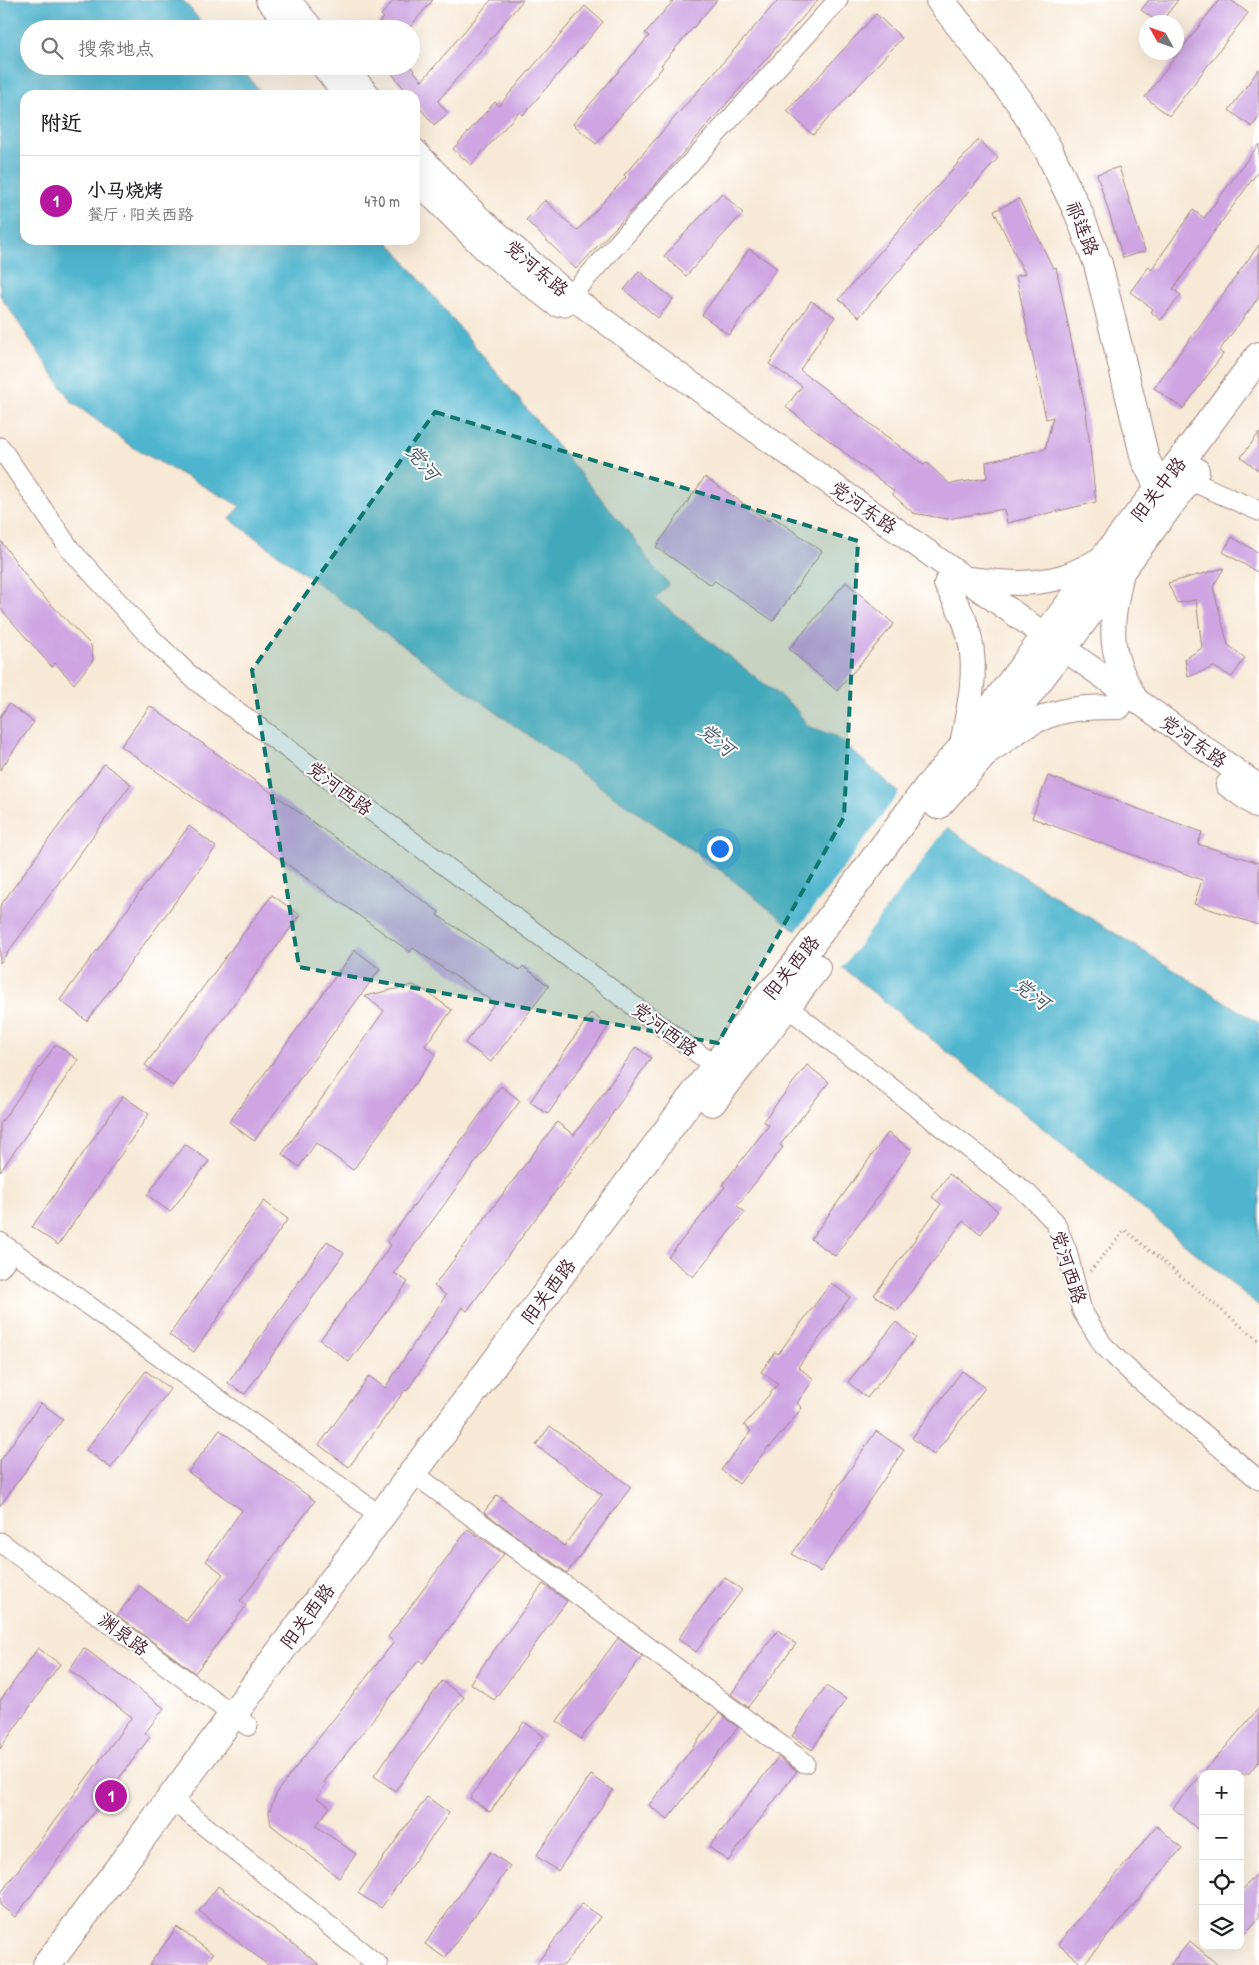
<!DOCTYPE html>
<html lang="zh">
<head>
<meta charset="utf-8">
<style>
	body { margin:0; font-family:"Patrick Hand","LXGW WenKai TC",sans-serif; background:#f6f6f6; color:#202124 }
	.controls { position:absolute; right:15px; bottom:15px; display:grid; overflow:hidden; border-radius:10px; box-shadow:0 5px 20px #0002 }
	.controls button { width:45px; height:45px; display:grid; place-items:center; padding:0; border:0; border-bottom:1px solid #e0e0e0; background:#fff; color:#202124; font:25px sans-serif }
	.compass { position:absolute; left:1139px; top:15px; width:45px; height:45px; border-radius:50%; background:#fff; box-shadow:0 5px 20px #0002; rotate:310deg }
	.you { position:absolute; left:719px; top:848px; width:18px; height:18px; margin:-12px; border:4px solid #fff; border-radius:50%; background:#1a73e8; box-shadow:0 0 0 8px #1a73e833 }
	.badge { display:grid; place-items:center; width:32px; height:32px; border-radius:50%; background:#b5179e; color:#fff; font-size:16px; font-weight:700 }
	.pin { position:absolute; translate:-50% -50%; border:2px solid #fff; box-shadow:0 1px 5px #0006 }
	.list { margin:0; padding:0; list-style:none }
	h2 { display:flex; justify-content:space-between; align-items:center; height:65px; margin:0; padding:0 20px; font-size:21px }
	h2 small { font-size:16px; font-weight:400; color:#757577 }
	.list li { display:grid; grid-template-columns:32px 1fr auto; gap:15px; align-items:center; box-sizing:border-box; height:90px; padding:0 20px; border-top:1px solid #e0e0e0 }
	.list b { display:block; font-size:19px; white-space:nowrap }
	.list p { margin:0; font-size:16px; white-space:nowrap; color:#757577 }
	.list em { font-size:16px; font-style:normal; color:#757577 }
	.icon { flex:none; width:28px; height:28px; fill:none; stroke:currentColor; stroke-width:2; stroke-linecap:round; stroke-linejoin:round }
	.map { position:relative; flex:none; width:1259px; height:1965px; overflow:hidden }
	.search { position:absolute; background:#fff; box-shadow:0 5px 20px #0002; left:20px; top:20px; width:400px; height:55px; display:flex; align-items:center; gap:12px; box-sizing:border-box; padding:0 18px; border-radius:28px; color:#757577; font-size:19px }
	.panel { position:absolute; background:#fff; box-shadow:0 5px 20px #0002; left:20px; top:90px; width:400px; height:155px; border-radius:15px }
	.map>svg:first-child { display:block }
	.water { fill:#50b5cf; stroke:#4d6a7d }
	.pier { fill:#f7e9d6 }
	.building { fill:#cea4e2 }
	.lines { fill:none; stroke-linecap:round; stroke-linejoin:round }
	.minor-casing { stroke:#a08480; stroke-width:21 }
	.major-casing { stroke:#a08480; stroke-width:26 }
	.highway-casing { stroke:#a08480; stroke-width:30 }
	.path { stroke:#a08480; stroke-width:3; stroke-dasharray:1 4; stroke-linecap:butt }
	.minor { stroke:#fff; stroke-width:19 }
	.major { stroke:#fff; stroke-width:24 }
	.highway { stroke:#fff; stroke-width:28 }
	.marked { fill:#0f766e; fill-opacity:0.2; stroke:#0f766e; stroke-width:4; stroke-dasharray:10 6; stroke-linejoin:round }
	.labels { text-anchor:middle; dominant-baseline:central; stroke-width:4; stroke-linejoin:round; paint-order:stroke }
	.street-label { font-size:19px; fill:#4a1f2b; stroke:#fff }
	.water-label { font-size:20px; font-style:italic; fill:#4c5b6d; stroke:#fff }
</style>
</head>
<body>
<div class="map">
<svg width="1259" height="1965" viewBox="0 0 1259 1965">
	<rect width="100%" height="100%" fill="#fff"/>
	<filter id="ink" filterUnits="userSpaceOnUse"><feTurbulence type="fractalNoise" baseFrequency=".02" numOctaves="2"/><feDisplacementMap in="SourceGraphic" scale="10" xChannelSelector="R" yChannelSelector="G"/><feConvolveMatrix kernelMatrix="1 2 1 2 8 2 1 2 1" color-interpolation-filters="sRGB"/></filter>
	<filter id="wash" filterUnits="userSpaceOnUse"><feTurbulence type="fractalNoise" baseFrequency=".0096" numOctaves="4" result="noise"/><feDisplacementMap in="SourceGraphic" scale="20" xChannelSelector="R" yChannelSelector="G"/><feGaussianBlur stdDeviation="1.12" result="paint"/><feColorMatrix in="noise" values="0 0 0 0 0 0 0 0 0 0 0 0 0 0 0 0 0 1.4 0 .05"/><feComposite in="paint" operator="in"/></filter>
	<g filter="url(#wash)">
		<rect width="100%" height="100%" fill="#f7e9d6"/>
		<path class="water" d="M 0,0 L 183,0 L 207,29 L 29,29 L 29,66 L 239,66 L 263,95 L 25,95 L 25,240 L 387,240 L 635,540 L 650,563 L 669,584 L 655,599 L 794,707 L 808,726 L 837,737 L 892,787 L 965,840 L 1259,1023 L 1259,1306 L 1125,1194 L 709,861 L 609,793 L 378,628 L 230,519 L 240,506 L 132,447 L 71,401 L 0,295 Z"/>
		<path class="pier" d="M 901,790 L 949,825 L 841,969 L 795,933 Z"/>
		<g id="blocks">
			<g class="building">
				<path d="M 394,0 L 433,0 L 408,29 L 371,29 L 384,18 L 381,15 Z"/>
				<path d="M 491,0 L 523,0 L 438,101 L 448,113 L 434,125 L 415,102 L 415,95 L 409,95 L 386,66 L 410,66 L 422,81 Z"/>
				<path d="M 674,0 L 717,0 L 661,65 L 663,67 L 596,144 L 573,124 L 649,36 L 645,33 Z"/>
				<path d="M 778,0 L 818,0 L 638,204 L 576,269 L 526,220 L 545,200 L 577,231 L 626,177 L 624,175 Z"/>
				<path d="M 1149,0 L 1178,0 L 1161,22 L 1158,22 L 1141,10 Z"/>
				<path d="M 1219,0 L 1231,0 L 1248,13 L 1169,116 L 1145,97 Z"/>
				<path d="M 585,6 L 603,22 L 523,115 L 519,112 L 471,165 L 453,149 L 495,102 L 499,106 Z"/>
				<path d="M 876,14 L 902,38 L 813,135 L 787,111 Z"/>
				<path d="M 1259,69 L 1259,117 L 1252,127 L 1229,110 Z"/>
				<path d="M 978,140 L 998,158 L 859,317 L 839,299 Z"/>
				<path d="M 1259,144 L 1259,170 L 1173,289 L 1181,295 L 1161,320 L 1151,312 L 1153,309 L 1130,292 L 1149,266 L 1151,270 L 1193,210 L 1204,218 Z"/>
				<path d="M 1119,167 L 1145,251 L 1123,258 L 1097,174 Z"/>
				<path d="M 722,193 L 743,213 L 686,276 L 664,256 Z"/>
				<path d="M 1019,199 L 1053,268 L 1056,267 L 1086,411 L 1096,502 L 1007,523 L 1004,509 L 947,519 L 913,513 L 892,494 L 894,491 L 786,407 L 802,386 L 769,364 L 811,301 L 835,317 L 800,370 L 924,465 L 927,463 L 950,484 L 987,478 L 986,462 L 1045,449 L 1053,417 L 1046,419 L 1016,276 L 1025,274 L 994,211 Z"/>
				<path d="M 1259,245 L 1259,297 L 1219,351 L 1223,354 L 1183,409 L 1154,388 Z"/>
				<path d="M 749,249 L 777,268 L 729,335 L 702,315 Z"/>
				<path d="M 639,271 L 673,299 L 658,318 L 624,290 Z"/>
				<path d="M 1259,433 L 1259,471 L 1241,457 Z"/>
				<path d="M 705,477 L 769,521 L 773,517 L 822,551 L 773,621 L 715,581 L 711,585 L 656,547 Z"/>
				<path d="M 1232,537 L 1259,553 L 1259,573 L 1223,552 Z"/>
				<path d="M 0,540 L 35,588 L 91,645 L 93,660 L 74,684 L 55,663 L 52,667 L 0,608 Z"/>
				<path d="M 1224,568 L 1213,587 L 1228,645 L 1245,658 L 1232,677 L 1214,667 L 1188,677 L 1185,659 L 1202,648 L 1196,600 L 1177,603 L 1168,583 Z"/>
				<path d="M 846,582 L 894,624 L 837,691 L 789,649 Z"/>
				<path d="M 9,704 L 34,722 L 0,770 L 0,717 Z"/>
				<path d="M 150,706 L 439,912 L 437,915 L 520,970 L 523,966 L 549,986 L 491,1062 L 465,1043 L 495,1003 L 413,948 L 410,952 L 121,746 Z"/>
				<path d="M 104,764 L 131,784 L 0,963 L 0,906 Z"/>
				<path d="M 1048,776 L 1202,832 L 1198,844 L 1259,863 L 1259,925 L 1194,904 L 1202,880 L 1032,818 Z"/>
				<path d="M 189,826 L 216,847 L 87,1021 L 60,1000 Z"/>
				<path d="M 272,895 L 300,915 L 173,1086 L 145,1065 Z"/>
				<path d="M 355,950 L 380,969 L 254,1141 L 229,1122 Z"/>
				<path d="M 413,985 L 424,990 L 452,1010 L 425,1046 L 436,1054 L 353,1170 L 316,1143 L 299,1167 L 282,1154 L 384,1011 L 365,996 Z"/>
				<path d="M 591,1013 L 609,1026 L 548,1114 L 530,1102 Z"/>
				<path d="M 56,1044 L 78,1060 L 0,1172 L 0,1124 Z"/>
				<path d="M 636,1047 L 651,1058 L 599,1133 L 467,1311 L 462,1307 L 407,1391 L 405,1390 L 349,1467 L 319,1445 L 369,1376 L 385,1388 L 446,1295 L 434,1286 L 557,1122 L 574,1135 Z"/>
				<path d="M 807,1065 L 829,1082 L 780,1145 L 783,1147 L 737,1206 L 745,1212 L 693,1277 L 668,1257 L 725,1187 L 722,1185 L 769,1125 L 763,1121 Z"/>
				<path d="M 501,1086 L 520,1101 L 394,1273 L 408,1282 L 349,1362 L 320,1340 L 391,1245 L 387,1242 Z"/>
				<path d="M 123,1096 L 149,1114 L 58,1245 L 32,1227 Z"/>
				<path d="M 888,1133 L 912,1150 L 835,1256 L 811,1239 Z"/>
				<path d="M 185,1144 L 209,1161 L 170,1212 L 147,1195 Z"/>
				<path d="M 949,1174 L 998,1211 L 981,1234 L 963,1221 L 897,1311 L 874,1295 L 941,1204 L 932,1197 Z"/>
				<path d="M 264,1201 L 288,1219 L 220,1312 L 222,1312 L 194,1352 L 169,1335 Z"/>
				<path d="M 327,1241 L 344,1253 L 245,1394 L 228,1383 Z"/>
				<path d="M 831,1283 L 850,1297 L 798,1367 L 814,1379 L 797,1403 L 802,1408 L 770,1447 L 769,1446 L 739,1484 L 721,1470 L 751,1431 L 744,1425 L 778,1384 L 761,1372 L 775,1352 L 778,1354 Z"/>
				<path d="M 896,1322 L 916,1338 L 867,1398 L 848,1382 Z"/>
				<path d="M 146,1371 L 170,1389 L 111,1468 L 86,1450 Z"/>
				<path d="M 962,1371 L 985,1388 L 934,1455 L 912,1438 Z"/>
				<path d="M 41,1403 L 63,1419 L 0,1506 L 0,1461 Z"/>
				<path d="M 550,1426 L 631,1487 L 567,1573 L 484,1512 L 497,1495 L 564,1546 L 602,1495 L 536,1445 Z"/>
				<path d="M 220,1430 L 315,1501 L 240,1601 L 246,1606 L 195,1673 L 117,1615 L 140,1586 L 186,1621 L 223,1574 L 206,1561 L 242,1510 L 188,1472 Z"/>
				<path d="M 876,1431 L 904,1450 L 820,1572 L 792,1554 Z"/>
				<path d="M 468,1529 L 504,1554 L 423,1663 L 419,1660 L 324,1782 L 326,1784 L 317,1798 L 330,1807 L 316,1826 L 356,1854 L 339,1878 L 271,1825 L 269,1812 L 278,1790 L 394,1642 L 388,1637 Z"/>
				<path d="M 724,1577 L 742,1590 L 696,1652 L 678,1639 Z"/>
				<path d="M 543,1584 L 567,1601 L 494,1700 L 470,1683 Z"/>
				<path d="M 778,1630 L 796,1644 L 748,1707 L 731,1694 Z"/>
				<path d="M 618,1638 L 642,1656 L 581,1739 L 557,1721 Z"/>
				<path d="M 38,1648 L 60,1664 L 0,1749 L 0,1701 Z"/>
				<path d="M 84,1648 L 164,1708 L 145,1733 L 150,1737 L 15,1917 L 0,1905 L 0,1894 L 132,1717 L 69,1670 Z"/>
				<path d="M 442,1681 L 464,1697 L 395,1791 L 374,1776 Z"/>
				<path d="M 826,1686 L 846,1699 L 812,1750 L 792,1736 Z"/>
				<path d="M 1259,1708 L 1259,1761 L 1248,1774 L 1203,1774 L 1203,1834 L 1173,1808 Z"/>
				<path d="M 719,1713 L 738,1727 L 668,1819 L 649,1805 Z"/>
				<path d="M 524,1722 L 544,1736 L 490,1812 L 470,1798 Z"/>
				<path d="M 778,1757 L 797,1771 L 728,1861 L 709,1847 Z"/>
				<path d="M 591,1775 L 613,1790 L 558,1871 L 536,1856 Z"/>
				<path d="M 427,1797 L 449,1813 L 381,1908 L 358,1893 Z"/>
				<path d="M 1157,1826 L 1182,1848 L 1083,1965 L 1058,1944 Z"/>
				<path d="M 490,1852 L 510,1866 L 445,1958 L 425,1944 Z"/>
				<path d="M 1259,1871 L 1259,1918 L 1240,1939 L 1240,1893 Z"/>
				<path d="M 218,1886 L 320,1965 L 268,1965 L 199,1911 Z"/>
				<path d="M 582,1903 L 600,1917 L 564,1965 L 536,1965 Z"/>
				<path d="M 177,1927 L 213,1954 L 204,1965 L 149,1965 Z"/>
				<path d="M 1190,1941 L 1218,1965 L 1170,1965 Z"/>
			</g>
		</g>
	</g>
	<g filter="url(#ink)">
		<use href="#blocks" fill-opacity="0" stroke="#a08480" stroke-width="1"/>
		<g class="lines">
			<defs>
				<g id="minor">
					<path d="M 565,307 L 570,296 L 838,0"/>
					<path d="M 0,447 L 70,549 L 149,636 L 195,680 L 723,1072"/>
					<path d="M 1189,480 L 1259,511"/>
					<path d="M 777,999 L 1028,1194 L 1055,1222 L 1067,1251 L 1082,1311 L 1103,1345 L 1137,1378 L 1259,1480"/>
					<path d="M 0,1242 L 381,1516"/>
					<path d="M 0,1268 L 13,1251"/>
					<path d="M 413,1473 L 805,1763"/>
					<path d="M 0,1542 L 248,1726"/>
					<path d="M 171,1799 L 378,1965"/>
				</g>
				<g id="major">
					<path d="M 268,0 L 292,29"/>
					<path d="M 288,0 L 312,29"/>
					<path d="M 323,66 L 346,95"/>
					<path d="M 344,66 L 368,95"/>
					<path d="M 415,151 L 477,216 L 570,296 L 751,427 L 1259,787"/>
					<path d="M 415,176 L 434,198 L 486,250 L 556,304"/>
					<path d="M 1123,567 C 1117,597 1108,629 1117,659 C 1121,673 1129,686 1135,698"/>
					<path d="M 969,579 C 1001,583 1031,586 1062,577 C 1077,573 1091,564 1105,557"/>
					<path d="M 946,584 C 952,596 960,609 965,622 C 981,664 969,707 961,749"/>
					<path d="M 989,751 C 1002,743 1015,732 1028,725 C 1059,708 1084,707 1119,707"/>
					<path d="M 1228,785 L 1259,807"/>
				</g>
				<g id="highway">
					<path d="M 940,0 L 1019,101 L 1048,149 L 1079,214 L 1098,264 L 1145,459 L 1159,487"/>
					<path d="M 938,805 L 983,755 L 1195,471"/>
					<path d="M 712,1102 L 816,968"/>
					<path d="M 47,1965 L 769,994 L 784,980 L 928,787 L 961,749 L 1105,557 L 1177,466 L 1259,356"/>
				</g>
			</defs>
			<use href="#minor" class="minor-casing"/>
			<use href="#major" class="major-casing"/>
			<use href="#highway" class="highway-casing"/>
			<path class="path" d="M 1090,1271 L 1125,1230 L 1259,1341"/>
			<use href="#minor" class="minor"/>
			<use href="#major" class="major"/>
			<use href="#highway" class="highway"/>
		</g>
	</g>
	<path class="marked" d="M 435,412 L 858,541 L 844,817 L 718,1043 L 299,967 L 252,670 Z"/>
	<g class="labels">
		<g class="street-label">
			<text transform="translate(1083 228) rotate(68)">祁连路</text>
			<text transform="translate(537 268) rotate(40)">党河东路</text>
			<text transform="translate(1158 489) rotate(-52)">阳关中路</text>
			<text transform="translate(864 507) rotate(35)">党河东路</text>
			<text transform="translate(1194 741) rotate(35)">党河东路</text>
			<text transform="translate(340 788) rotate(37)">党河西路</text>
			<text transform="translate(791 967) rotate(-51)">阳关西路</text>
			<text transform="translate(665 1029) rotate(37)">党河西路</text>
			<text transform="translate(1069 1267) rotate(72)">党河西路</text>
			<text transform="translate(548 1291) rotate(-53)">阳关西路</text>
			<text transform="translate(307 1616) rotate(-53)">阳关西路</text>
			<text transform="translate(124 1634) rotate(37)">渊泉路</text>
		</g>
		<g class="water-label">
			<text transform="translate(423 462) rotate(51)">党河</text>
			<text transform="translate(717 739) rotate(40)">党河</text>
			<text transform="translate(1032 993) rotate(37)">党河</text>
		</g>
	</g>
</svg>
<div class="controls">
<button>+</button>
<button>−</button>
<button><svg class="icon" aria-label="locate" viewBox="0 0 24 24"><circle cx="12" cy="12" r="6"/><path d="M12 2v4M12 18v4M2 12h4M18 12h4"/></svg></button>
<button><svg class="icon" aria-label="layers" viewBox="0 0 24 24"><path d="M12 4l9 5-9 5-9-5zM3 14l9 5 9-5"/></svg></button>
</div>
<svg class="compass" viewBox="-18 -18 36 36"><path d="M0-13l5 13h-10z" fill="#e53935"/><path d="M0 13l5-13h-10z" fill="#757577"/></svg>
<div class="you"></div>
<div class="pin badge" style="left:111px;top:1796px">1</div>
<div class="search"><svg class="icon" aria-label="search" viewBox="0 0 24 24"><circle cx="10" cy="10" r="6"/><path d="M15 15l6 6"/></svg>搜索地点</div>
<section class="panel">
<h2>附近<small></small></h2>
<ul class="list">
<li><span class="badge">1</span><div><b>小马烧烤</b><p>餐厅 · 阳关西路</p></div><em>470 m</em></li>
</ul>
</section>
</div>
</body>
</html>
